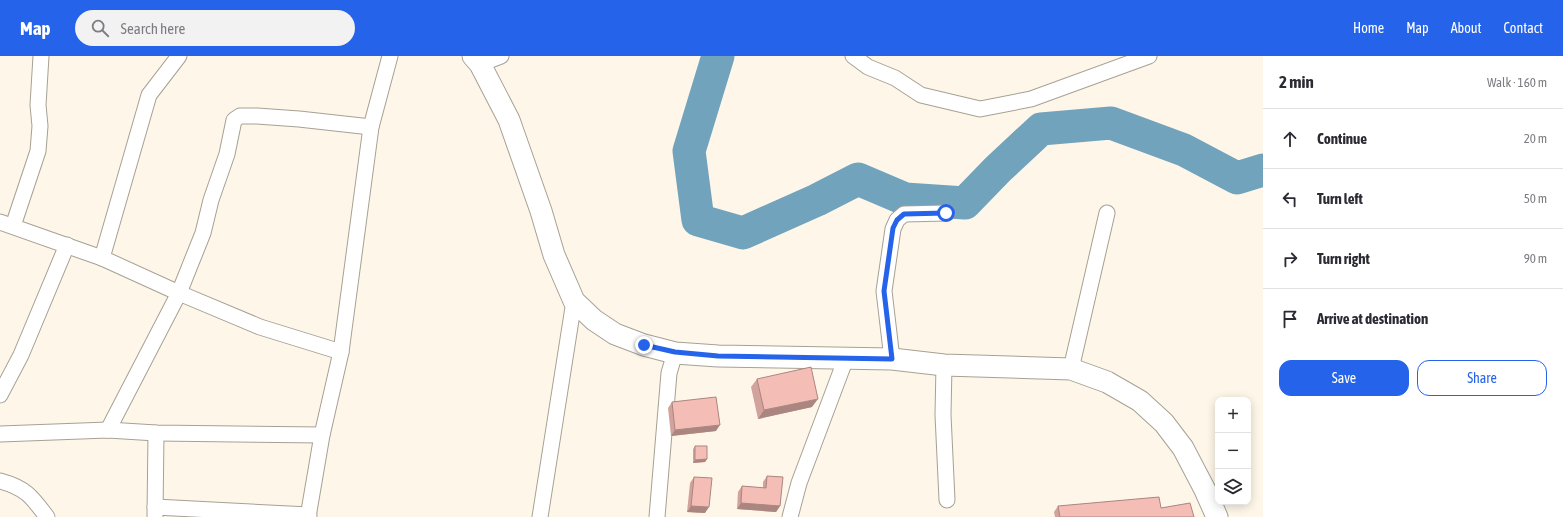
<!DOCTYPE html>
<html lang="en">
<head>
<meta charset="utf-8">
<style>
	body { margin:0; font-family:"Asap Condensed",sans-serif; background:#f2f2f3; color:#2b2b33 }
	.controls { position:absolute; right:12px; bottom:12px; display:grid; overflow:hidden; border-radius:8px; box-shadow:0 2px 10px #0003 }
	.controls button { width:36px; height:36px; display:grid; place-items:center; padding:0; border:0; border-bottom:1px solid #e1e1e2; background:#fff; color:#2b2b33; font:20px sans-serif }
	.stop { position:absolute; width:12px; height:12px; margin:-9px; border:3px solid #2563eb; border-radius:50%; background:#fff }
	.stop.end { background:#2563eb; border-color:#fff; box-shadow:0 1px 4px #0008 }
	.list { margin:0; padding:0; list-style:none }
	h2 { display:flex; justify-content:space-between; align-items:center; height:52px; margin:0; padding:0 16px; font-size:17px }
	h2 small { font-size:13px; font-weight:400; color:#7c7c81 }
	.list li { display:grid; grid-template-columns:26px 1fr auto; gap:12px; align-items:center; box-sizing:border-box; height:60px; padding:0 16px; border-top:1px solid #e1e1e2 }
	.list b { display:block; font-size:15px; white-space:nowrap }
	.list em { font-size:13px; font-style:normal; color:#7c7c81 }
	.actions { display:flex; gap:8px; padding:12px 16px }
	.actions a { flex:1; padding:9px 0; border:1px solid #2563eb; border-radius:12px; text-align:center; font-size:14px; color:#2563eb }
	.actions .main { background:#2563eb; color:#fff }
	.icon { flex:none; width:22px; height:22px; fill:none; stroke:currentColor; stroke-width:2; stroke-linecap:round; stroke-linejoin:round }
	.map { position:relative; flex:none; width:1263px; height:461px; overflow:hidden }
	header { display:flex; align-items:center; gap:24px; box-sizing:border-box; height:56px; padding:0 20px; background:#2563eb; color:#fff }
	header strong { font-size:19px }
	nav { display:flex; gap:22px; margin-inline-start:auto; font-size:14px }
	.search { width:280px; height:36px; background:#f2f2f3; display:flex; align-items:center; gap:10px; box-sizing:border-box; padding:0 14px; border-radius:22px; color:#7c7c81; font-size:15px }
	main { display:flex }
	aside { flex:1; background:#fff }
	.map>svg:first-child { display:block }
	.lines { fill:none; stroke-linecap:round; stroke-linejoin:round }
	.river { stroke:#72a3bc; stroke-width:33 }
	.street-casing { stroke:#a6a194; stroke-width:17 }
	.secondary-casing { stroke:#a6a194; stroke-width:23 }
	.street { stroke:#fff; stroke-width:15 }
	.secondary { stroke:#fff; stroke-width:21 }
	.wall { fill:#d2a39d }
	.shaded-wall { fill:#ab857f }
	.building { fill:#f4beb6; stroke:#ab857f }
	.route { stroke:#2563eb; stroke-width:5 }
</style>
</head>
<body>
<header>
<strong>Map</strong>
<div class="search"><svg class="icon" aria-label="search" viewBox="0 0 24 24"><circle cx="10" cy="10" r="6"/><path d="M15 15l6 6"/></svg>Search here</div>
<nav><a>Home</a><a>Map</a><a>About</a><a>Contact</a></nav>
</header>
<main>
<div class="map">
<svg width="1263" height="461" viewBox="0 0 1263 461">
	<rect width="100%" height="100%" fill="#fef7e9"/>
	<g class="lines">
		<path class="river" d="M 718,0 L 689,95 L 698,164 L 743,177 L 817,144 L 858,123 L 905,143 L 965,147 L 998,113 L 1041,73 L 1111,67 L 1184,94 L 1237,122 L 1263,114"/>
		<defs>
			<g id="street">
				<path d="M 853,0 L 868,11 L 895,22 L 921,39 L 980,53 L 1031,43 L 1149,0"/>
				<path d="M 480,8 L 501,0"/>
				<path d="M 0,166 L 102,202 L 179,237 L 260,271 L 341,296"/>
				<path d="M 13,170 L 38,95 L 40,70 L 38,49 L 41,0"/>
				<path d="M 102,202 L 149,39 L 179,0"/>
				<path d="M 892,303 L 884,235 L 893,173 L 897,164 L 904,158 L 947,157"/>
				<path d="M 944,309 L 943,359 L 947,444"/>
				<path d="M 1071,313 L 1107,157"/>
				<path d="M 0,339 L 21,299 L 67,189"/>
				<path d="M 108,374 L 179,237 L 203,177 L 211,144 L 227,98 L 234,64 L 240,60 L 257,60 L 299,63 L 371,71"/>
				<path d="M 0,378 L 108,374 L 156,377 L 322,379"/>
				<path d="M 0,425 C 26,432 32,441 47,461"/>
				<path d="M 155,451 L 309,459"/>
				<path d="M 155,460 L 156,377"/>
				<path d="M 308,461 L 322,379 L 341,296 L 371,71 L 390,0"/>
				<path d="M 540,461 L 574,245"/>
				<path d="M 657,461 L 669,317 L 675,297"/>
				<path d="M 790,461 L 799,427 L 846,302"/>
			</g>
			<path id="secondary" d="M 473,0 L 480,8 L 509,64 L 541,155 L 554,199 L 574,245 L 594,264 L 615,278 L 644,289 L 675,297 L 718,300 L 892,303 L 944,309 L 1071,313 L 1107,326 L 1140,345 L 1164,367 L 1183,392 L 1205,434 L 1217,461"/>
		</defs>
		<use href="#street" class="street-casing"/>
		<use href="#secondary" class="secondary-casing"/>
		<use href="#street" class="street"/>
		<use href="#secondary" class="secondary"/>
	</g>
	<g class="wall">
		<path d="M 757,323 L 812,351 L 758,363 L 751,331 Z"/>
		<path d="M 672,346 L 716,375 L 671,380 L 668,352 Z"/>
		<path d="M 695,390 L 707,403 L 705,406 L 693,407 L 693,393 Z"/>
		<path d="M 767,420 L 780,450 L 776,456 L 737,453 L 738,436 L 742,430 L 763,432 L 763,426 Z"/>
		<path d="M 694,421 L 705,457 L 687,456 L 690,427 Z"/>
		<path d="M 1058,450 L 1161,452 L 1194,461 L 1055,461 L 1054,456 Z"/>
	</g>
	<g class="shaded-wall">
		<path d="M 818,343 L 812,351 L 758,363 L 764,354 Z"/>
		<path d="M 720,369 L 716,375 L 671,380 L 675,374 Z"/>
		<path d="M 707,403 L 705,406 L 693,407 L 695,404 Z"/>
		<path d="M 741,447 L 780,450 L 776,456 L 737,453 Z"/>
		<path d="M 691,450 L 709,451 L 705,457 L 687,456 Z"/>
	</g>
	<g class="building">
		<path d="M 811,311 L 818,343 L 764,354 L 757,323 Z"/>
		<path d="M 716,341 L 720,369 L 675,374 L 672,346 Z"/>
		<path d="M 695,390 L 707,390 L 707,403 L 695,404 Z"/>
		<path d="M 767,420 L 783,421 L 780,450 L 741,447 L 742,430 L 766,432 Z"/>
		<path d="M 694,421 L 712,422 L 709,451 L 691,450 Z"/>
		<path d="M 1159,441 L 1161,452 L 1190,447 L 1194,461 L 1060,461 L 1058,450 Z"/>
	</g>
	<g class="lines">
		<path class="route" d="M 644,289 L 675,296 L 718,300 L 892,303 L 884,235 L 893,172 L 897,164 L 904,158 L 946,157"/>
	</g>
</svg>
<div class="controls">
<button>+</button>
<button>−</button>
<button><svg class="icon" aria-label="layers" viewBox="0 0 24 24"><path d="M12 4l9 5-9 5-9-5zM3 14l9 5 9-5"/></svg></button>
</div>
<div class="stop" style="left:946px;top:157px"></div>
<div class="stop end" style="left:644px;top:289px"></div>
</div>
<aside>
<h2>2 min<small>Walk · 160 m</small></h2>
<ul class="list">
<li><svg class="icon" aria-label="ahead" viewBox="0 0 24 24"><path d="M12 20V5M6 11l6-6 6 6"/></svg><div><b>Continue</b></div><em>20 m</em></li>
<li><svg class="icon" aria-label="left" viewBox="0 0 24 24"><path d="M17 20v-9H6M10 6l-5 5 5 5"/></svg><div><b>Turn left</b></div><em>50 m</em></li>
<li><svg class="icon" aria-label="right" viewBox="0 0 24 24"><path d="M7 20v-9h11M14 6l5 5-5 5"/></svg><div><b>Turn right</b></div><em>90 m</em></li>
<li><svg class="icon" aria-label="arrive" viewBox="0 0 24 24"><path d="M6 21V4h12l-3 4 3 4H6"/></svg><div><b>Arrive at destination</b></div></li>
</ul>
<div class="actions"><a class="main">Save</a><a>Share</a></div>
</aside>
</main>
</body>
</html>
